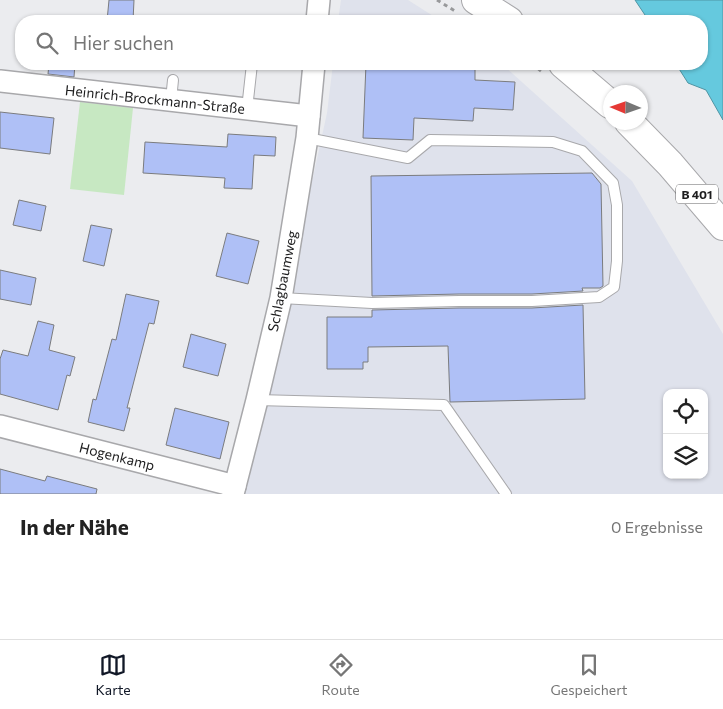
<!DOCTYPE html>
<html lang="de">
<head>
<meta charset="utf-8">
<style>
	body { margin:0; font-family:Commissioner,sans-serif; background:#f2f2f2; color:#222 }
	.controls { position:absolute; right:15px; bottom:15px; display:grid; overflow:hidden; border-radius:10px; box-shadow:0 1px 4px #0004 }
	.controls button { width:45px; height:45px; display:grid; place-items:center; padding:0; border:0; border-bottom:1px solid #e0e0e0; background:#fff; color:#222; font:25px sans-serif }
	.compass { position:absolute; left:603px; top:85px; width:45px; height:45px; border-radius:50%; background:#fff; box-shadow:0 1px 4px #0004; rotate:272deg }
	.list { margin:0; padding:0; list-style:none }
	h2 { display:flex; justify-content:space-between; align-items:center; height:65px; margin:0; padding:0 20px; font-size:21px }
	h2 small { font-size:16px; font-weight:400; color:#767676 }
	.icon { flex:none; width:28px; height:28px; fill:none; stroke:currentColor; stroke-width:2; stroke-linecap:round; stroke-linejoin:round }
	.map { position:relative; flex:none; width:723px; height:494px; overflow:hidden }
	.search { position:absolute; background:#fff; box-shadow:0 1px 4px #0004; left:15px; right:15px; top:15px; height:55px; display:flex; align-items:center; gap:12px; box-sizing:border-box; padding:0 18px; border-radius:20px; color:#767676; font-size:19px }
	.sheet { height:145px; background:#fff }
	nav { display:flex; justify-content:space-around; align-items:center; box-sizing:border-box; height:70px; border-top:1px solid #e0e0e0; background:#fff; font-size:14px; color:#767676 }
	nav a { display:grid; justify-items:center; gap:2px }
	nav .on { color:#111827 }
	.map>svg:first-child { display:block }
	.built { fill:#dfe2ec; fill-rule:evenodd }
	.green { fill:#c7e8c2 }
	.water { fill:#65c9de; stroke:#4f95a4 }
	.building { fill:#afc0f6; stroke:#7b7c7e }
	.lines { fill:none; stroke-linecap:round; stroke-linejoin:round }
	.service-casing { stroke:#a8a8ab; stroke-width:12 }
	.minor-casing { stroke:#a8a8ab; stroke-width:24 }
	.primary-casing { stroke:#a8a8ab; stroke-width:30 }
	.path { stroke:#98999b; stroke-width:3; stroke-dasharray:4 4; stroke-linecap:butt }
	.service { stroke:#fff; stroke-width:10 }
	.minor { stroke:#fff; stroke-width:21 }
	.primary { stroke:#fff; stroke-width:28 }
	.labels { text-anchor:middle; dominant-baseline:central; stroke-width:4.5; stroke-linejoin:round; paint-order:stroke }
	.shield { fill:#fff; stroke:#616162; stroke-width:1 }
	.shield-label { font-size:12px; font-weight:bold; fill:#1d1d1e }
	.street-label { font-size:14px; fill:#1d1d1e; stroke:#fff }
</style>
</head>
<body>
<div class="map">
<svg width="723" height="494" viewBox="0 0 723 494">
	<rect width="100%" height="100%" fill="#ebecef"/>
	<g class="built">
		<path d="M 341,0 L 408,0 L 441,21 L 338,21 Z"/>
		<path d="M 333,64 L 502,64 L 632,181 L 723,334 L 723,494 L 244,494 L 327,113 ZM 667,393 L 704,393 L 704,475 L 667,475 Z"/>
	</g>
	<path class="green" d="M 80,102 L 133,108 L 124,195 L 70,189 Z"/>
	<path class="water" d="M 635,0 L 723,0 L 723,120 L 706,90 L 688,83 L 676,64 L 702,64 L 702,21 L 649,21 Z"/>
	<g class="building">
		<path d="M 109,0 L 134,0 L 133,21 L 107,21 Z"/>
		<path d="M 49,64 L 75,64 L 74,77 L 48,74 Z"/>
		<path d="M 366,64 L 475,64 L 475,80 L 515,82 L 513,110 L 474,108 L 473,121 L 414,118 L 413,140 L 363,138 Z"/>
		<path d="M 0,112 L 54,118 L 50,154 L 0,148 Z"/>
		<path d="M 228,134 L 276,137 L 275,156 L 254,155 L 252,189 L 224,188 L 225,178 L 143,173 L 145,142 L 227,147 Z"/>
		<path d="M 592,173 L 601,184 L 603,286 L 600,288 L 582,288 L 583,291 L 532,294 L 459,294 L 372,296 L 371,176 Z"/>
		<path d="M 19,200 L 46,206 L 41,231 L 13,225 Z"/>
		<path d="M 91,225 L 112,229 L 104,266 L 83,261 Z"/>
		<path d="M 227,233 L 259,241 L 248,284 L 216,276 Z"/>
		<path d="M 0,270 L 36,278 L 31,305 L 0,299 Z"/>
		<path d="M 126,294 L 159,301 L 154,324 L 149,323 L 127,408 L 130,408 L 124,431 L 88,422 L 93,399 L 96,400 L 112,339 L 116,340 Z"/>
		<path d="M 583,305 L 585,399 L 450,402 L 448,346 L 368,347 L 368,362 L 363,362 L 363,369 L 327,369 L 327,317 L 372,317 L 372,310 L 459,308 L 532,308 Z"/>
		<path d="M 38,321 L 54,325 L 49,350 L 75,357 L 70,376 L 67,375 L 58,410 L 0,394 L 0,359 L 3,350 L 28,356 Z"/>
		<path d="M 191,334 L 226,344 L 218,376 L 183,367 Z"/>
		<path d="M 175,408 L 229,422 L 220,459 L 166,445 Z"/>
		<path d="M 0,469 L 45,481 L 47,476 L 97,489 L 96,494 L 0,494 Z"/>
	</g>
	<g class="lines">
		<defs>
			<g id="service">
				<path d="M 171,100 L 173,80"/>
				<path d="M 247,109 L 252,64"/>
				<path d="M 281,298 L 372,303 L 459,301 L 532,301 L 599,297 L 614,287 L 617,261 L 617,205 L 613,183 L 582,151 L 553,142 L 430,140 L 408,158 L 307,138"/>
				<path d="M 257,400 L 444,405 L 506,494"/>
			</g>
			<g id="minor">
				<path d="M 317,21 L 319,0"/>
				<path d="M 0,81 L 309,116"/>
				<path d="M 0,426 L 235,486"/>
				<path d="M 233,494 L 257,400 L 281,298 L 307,138 L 314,64"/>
			</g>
			<g id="primary">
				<path d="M 476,0 L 509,21"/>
				<path d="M 563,64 L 610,104"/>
				<path d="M 629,122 L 670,164 L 723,226"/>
			</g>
		</defs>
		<use href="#service" class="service-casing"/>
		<use href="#minor" class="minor-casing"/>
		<use href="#primary" class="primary-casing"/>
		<g class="path">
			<path d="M 437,0 L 455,11"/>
			<path d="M 532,64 L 541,71"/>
		</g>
		<use href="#service" class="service"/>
		<use href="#minor" class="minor"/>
		<use href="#primary" class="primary"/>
	</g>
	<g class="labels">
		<rect class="shield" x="676" y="184.5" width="42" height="19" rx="4"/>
		<g class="shield-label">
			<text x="697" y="194">B 401</text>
		</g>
		<g class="street-label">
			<text transform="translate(155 99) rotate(6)">Heinrich-Brockmann-Straße</text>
			<text transform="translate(282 281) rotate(-79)">Schlagbaumweg</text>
			<text transform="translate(117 456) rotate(14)">Hogenkamp</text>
		</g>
	</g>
</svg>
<div class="controls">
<button><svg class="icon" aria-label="locate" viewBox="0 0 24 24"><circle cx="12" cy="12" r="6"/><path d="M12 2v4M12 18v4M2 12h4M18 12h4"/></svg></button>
<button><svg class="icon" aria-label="layers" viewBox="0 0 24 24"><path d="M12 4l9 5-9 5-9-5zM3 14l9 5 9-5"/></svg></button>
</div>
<svg class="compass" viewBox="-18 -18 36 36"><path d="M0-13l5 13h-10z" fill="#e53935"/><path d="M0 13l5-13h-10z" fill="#767676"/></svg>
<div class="search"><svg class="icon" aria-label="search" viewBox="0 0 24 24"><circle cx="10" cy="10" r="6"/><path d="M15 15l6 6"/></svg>Hier suchen</div>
</div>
<section class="sheet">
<h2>In der Nähe<small>0 Ergebnisse</small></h2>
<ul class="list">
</ul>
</section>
<nav>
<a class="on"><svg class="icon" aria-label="map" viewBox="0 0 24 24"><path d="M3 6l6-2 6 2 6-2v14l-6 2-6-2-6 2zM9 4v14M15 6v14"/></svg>Karte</a>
<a><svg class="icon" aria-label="directions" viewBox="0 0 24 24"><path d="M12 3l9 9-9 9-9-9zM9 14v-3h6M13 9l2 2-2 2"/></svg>Route</a>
<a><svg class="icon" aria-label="saved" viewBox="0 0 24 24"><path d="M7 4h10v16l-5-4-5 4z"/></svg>Gespeichert</a>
</nav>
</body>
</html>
